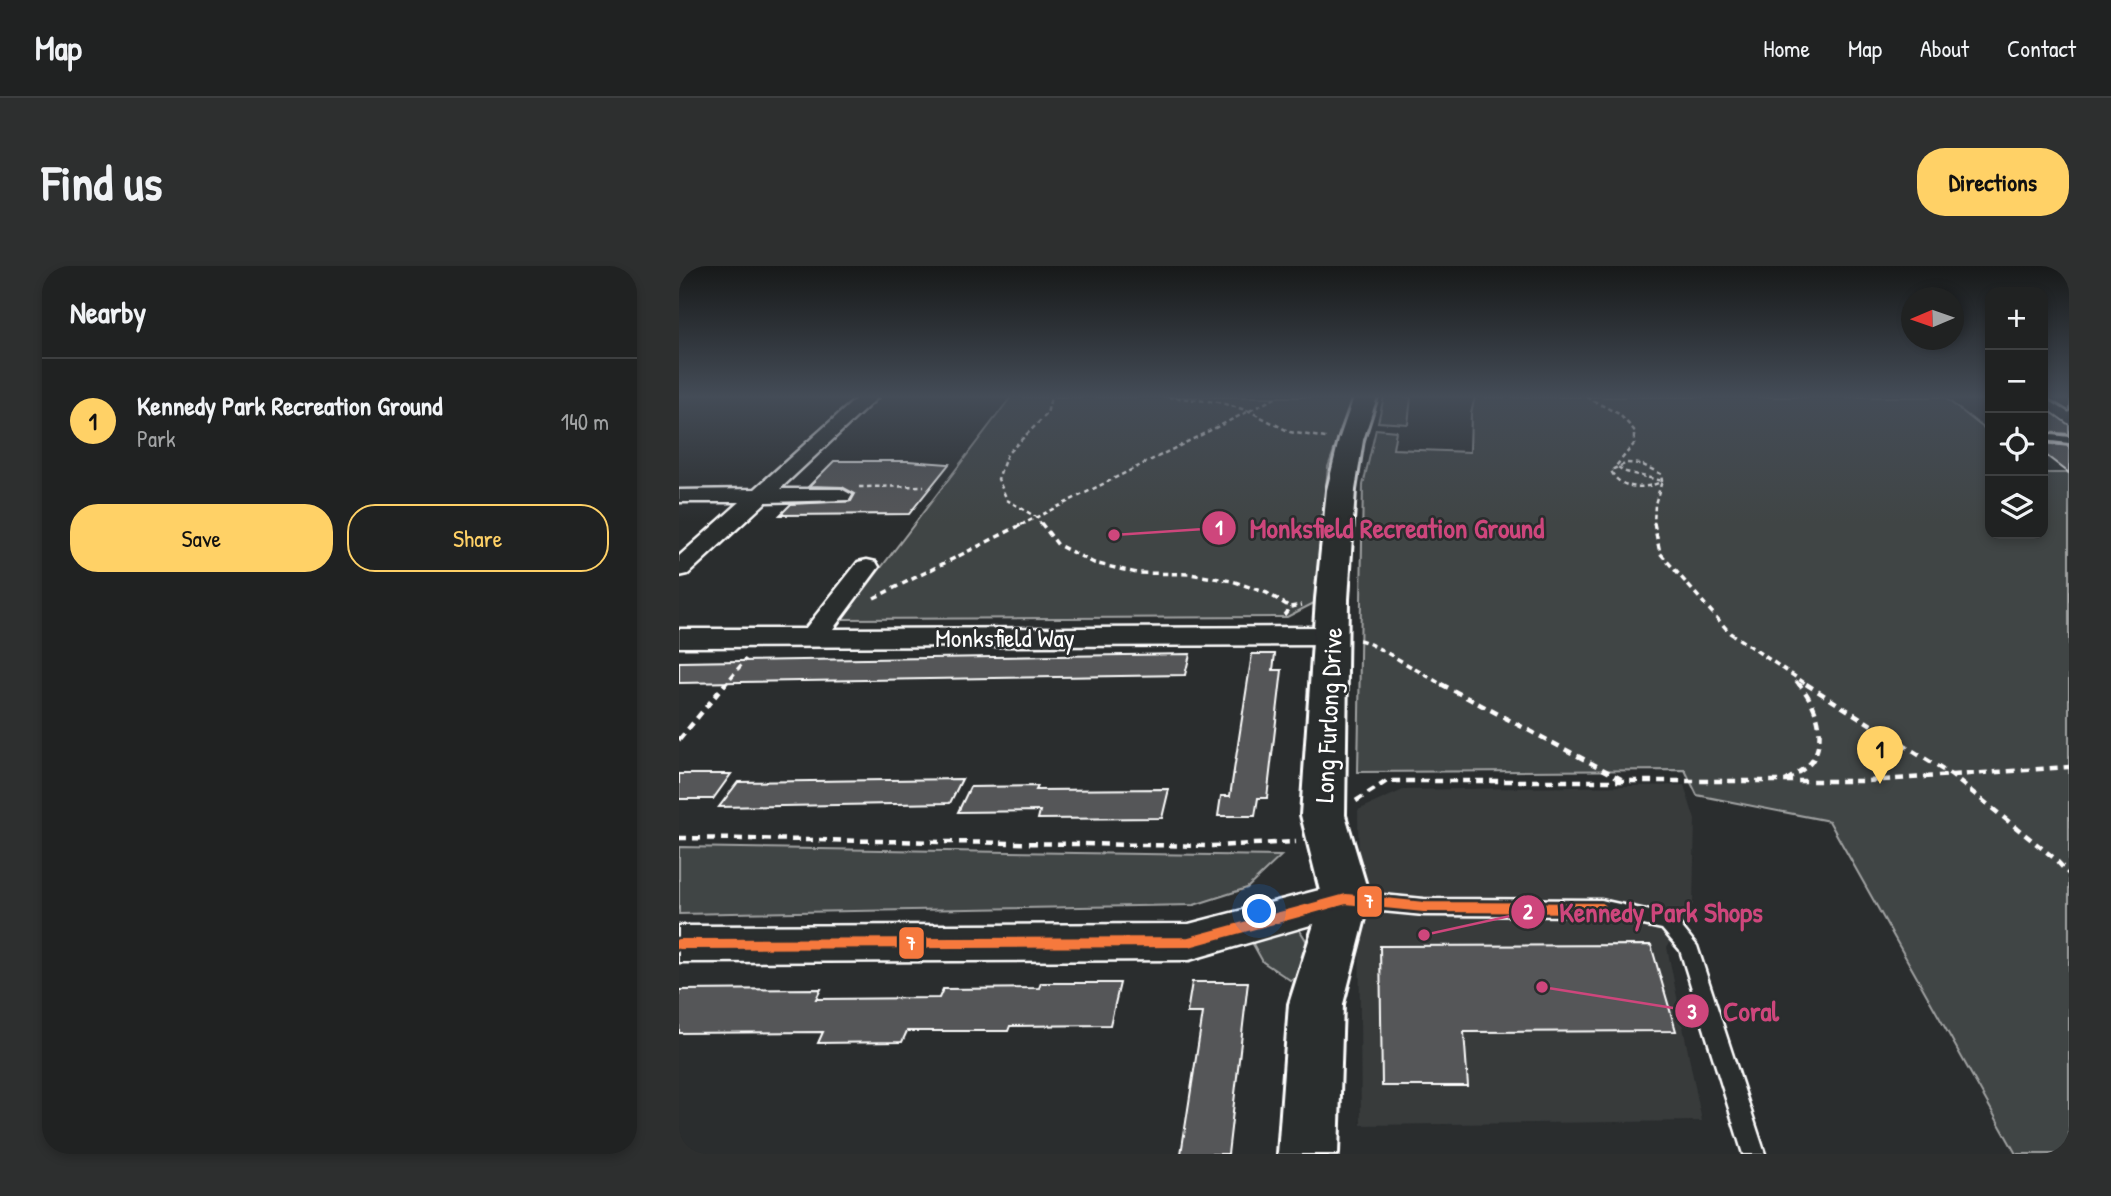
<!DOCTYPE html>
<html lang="en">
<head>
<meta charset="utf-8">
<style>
	body { margin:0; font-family:"Patrick Hand",sans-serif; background:#2d2f2f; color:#f1f3f6 }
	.controls { position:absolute; right:21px; top:21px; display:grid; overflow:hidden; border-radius:14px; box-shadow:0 4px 10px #0003 }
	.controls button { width:63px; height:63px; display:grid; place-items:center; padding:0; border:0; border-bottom:2px solid #3d3f40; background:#202222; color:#f1f3f6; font:35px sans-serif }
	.compass { position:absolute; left:1222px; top:21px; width:63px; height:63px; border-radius:50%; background:#202222; box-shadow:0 4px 10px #0003; rotate:268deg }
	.you { position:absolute; left:581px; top:646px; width:24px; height:24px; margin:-18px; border:5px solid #fff; border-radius:50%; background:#1a73e8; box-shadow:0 0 0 10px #1a73e833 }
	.badge { display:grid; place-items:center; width:46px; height:46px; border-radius:50%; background:#ffd166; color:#111; font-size:23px; font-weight:700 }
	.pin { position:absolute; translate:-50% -58px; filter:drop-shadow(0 2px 4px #0008) }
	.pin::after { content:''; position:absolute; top:37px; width:24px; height:21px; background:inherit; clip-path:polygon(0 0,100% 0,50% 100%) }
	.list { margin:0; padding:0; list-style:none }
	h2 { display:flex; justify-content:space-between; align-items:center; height:91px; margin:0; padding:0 28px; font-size:30px }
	h2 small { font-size:23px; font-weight:400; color:#a2a4a5 }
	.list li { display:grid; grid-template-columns:46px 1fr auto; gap:21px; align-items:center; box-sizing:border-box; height:126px; padding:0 28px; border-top:2px solid #3d3f40 }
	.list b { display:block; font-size:26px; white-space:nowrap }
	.list p { margin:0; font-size:23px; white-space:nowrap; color:#a2a4a5 }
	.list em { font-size:23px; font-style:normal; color:#a2a4a5 }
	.actions { display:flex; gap:14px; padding:21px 28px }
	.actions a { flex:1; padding:16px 0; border:2px solid #ffd166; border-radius:28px; text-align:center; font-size:24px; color:#ffd166 }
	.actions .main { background:#ffd166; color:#111 }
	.icon { flex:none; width:38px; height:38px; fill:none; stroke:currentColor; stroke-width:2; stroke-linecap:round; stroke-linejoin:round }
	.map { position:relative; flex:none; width:1390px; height:888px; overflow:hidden; border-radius:28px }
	header { display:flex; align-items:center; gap:42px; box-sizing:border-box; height:98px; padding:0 35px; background:#202222; border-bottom:2px solid #3d3f40 }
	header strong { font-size:33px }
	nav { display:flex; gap:38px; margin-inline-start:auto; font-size:24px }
	.intro { display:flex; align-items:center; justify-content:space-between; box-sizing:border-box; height:168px; padding:0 42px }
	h1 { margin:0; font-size:49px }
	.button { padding:18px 32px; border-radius:28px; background:#ffd166; color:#111; font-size:24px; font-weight:700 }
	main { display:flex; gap:42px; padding:0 42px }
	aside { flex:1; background:#202222; border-radius:28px; box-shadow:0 4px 10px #0003 }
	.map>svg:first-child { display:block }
	.built { fill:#373a3b }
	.green { fill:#414445; stroke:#a0a2a2; stroke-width:2 }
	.building { fill:#555758; stroke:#fff; stroke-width:2 }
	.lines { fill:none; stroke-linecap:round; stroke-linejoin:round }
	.lane-casing { stroke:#fff; stroke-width:5 }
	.street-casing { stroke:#fff; stroke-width:5 }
	.secondary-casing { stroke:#fff; stroke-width:6 }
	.path-far2 { stroke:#fff; stroke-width:2.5; stroke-dasharray:4.5 3.5; stroke-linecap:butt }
	.path-far1 { stroke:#fff; stroke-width:3.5; stroke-dasharray:6 4.5; stroke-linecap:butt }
	.path { stroke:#fff; stroke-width:4.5; stroke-dasharray:8 6; stroke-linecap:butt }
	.lane { fill:#2a2d2e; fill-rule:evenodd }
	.street { fill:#2a2d2e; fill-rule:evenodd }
	.secondary { fill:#2a2d2e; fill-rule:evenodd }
	.bus-1-casing { stroke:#2a2d2e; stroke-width:15 }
	.bus-1 { stroke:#f6793e; stroke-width:10 }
	.labels { text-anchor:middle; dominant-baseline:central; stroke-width:5; stroke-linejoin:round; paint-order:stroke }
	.street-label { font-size:26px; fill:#fff; stroke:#2a2d2e }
	.leader { fill:none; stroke:#ce467c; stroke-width:2.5 }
	.callout-dot { fill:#ce467c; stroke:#2a2d2e; stroke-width:2.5 }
	.mark-label { font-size:21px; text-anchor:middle; font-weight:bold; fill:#fff }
	.callout-label { font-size:28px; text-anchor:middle; font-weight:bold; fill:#ce467c; stroke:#2a2d2e; stroke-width:5; stroke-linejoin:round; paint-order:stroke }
	.line-badge { stroke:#2a2d2e; stroke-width:2.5 }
	.badge-label { font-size:19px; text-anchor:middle; font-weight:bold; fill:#fff }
</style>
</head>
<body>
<header>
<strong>Map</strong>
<nav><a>Home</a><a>Map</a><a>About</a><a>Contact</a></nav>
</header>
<div class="intro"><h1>Find us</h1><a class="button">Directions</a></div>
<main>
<aside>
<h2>Nearby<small></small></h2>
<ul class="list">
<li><span class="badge">1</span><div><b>Kennedy Park Recreation Ground</b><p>Park</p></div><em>140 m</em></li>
</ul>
<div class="actions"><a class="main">Save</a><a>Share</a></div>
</aside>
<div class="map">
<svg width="1390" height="888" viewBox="0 0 1390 888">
	<rect width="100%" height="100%" fill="#2a2d2e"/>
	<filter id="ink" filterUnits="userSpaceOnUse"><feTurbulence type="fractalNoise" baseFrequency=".0143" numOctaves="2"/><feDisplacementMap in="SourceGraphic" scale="14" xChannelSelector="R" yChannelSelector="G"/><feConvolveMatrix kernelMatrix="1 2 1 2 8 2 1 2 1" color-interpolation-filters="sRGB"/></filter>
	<g filter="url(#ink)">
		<path class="built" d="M 1005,519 L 1016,554 L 1014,638 L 988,681 L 1023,855 L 682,859 L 679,544 L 724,524 Z"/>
		<g class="green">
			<path d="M 332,131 L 674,131 L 649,201 L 635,337 L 608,351 L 163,353 Z"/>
			<path d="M 705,131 L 732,131 L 729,158 L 699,156 Z"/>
			<path d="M 796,131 L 1265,131 L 1311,167 L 1311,268 L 1364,268 L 1364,208 L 1367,211 L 1366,207 L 1390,207 L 1390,888 L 1337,888 L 1150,555 L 1018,529 L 1006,504 L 679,506 L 684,219 L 697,163 L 717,165 L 714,183 L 791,186 L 792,147 Z"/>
			<path d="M 0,581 L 602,590 L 568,622 L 515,639 L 0,648 Z"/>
			<path d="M 594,661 L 620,663 L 633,684 L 629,709 L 611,714 L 584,696 L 569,669 Z"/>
		</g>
		<g class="building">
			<path d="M 1364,140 L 1390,159 L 1390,168 L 1364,166 Z"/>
			<path d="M 1364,177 L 1390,180 L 1390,207 L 1364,187 Z"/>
			<path d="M 155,195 L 229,195 L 270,198 L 230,248 L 101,249 L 112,238 L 172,235 L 176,228 L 163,221 L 130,220 Z"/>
			<path d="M 511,388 L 506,409 L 0,417 L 0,396 Z"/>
			<path d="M 573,388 L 596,388 L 594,404 L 603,404 L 588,532 L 579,532 L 576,550 L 539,550 L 542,530 L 551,530 Z"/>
			<path d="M 0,508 L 52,508 L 34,533 L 0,533 Z"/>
			<path d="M 283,513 L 271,537 L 40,541 L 59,516 Z"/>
			<path d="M 359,520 L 357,524 L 490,523 L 483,552 L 359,553 L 361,545 L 279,546 L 291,521 Z"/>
			<path d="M 972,679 L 997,765 L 785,766 L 789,820 L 703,820 L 701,680 Z"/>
			<path d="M 513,716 L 569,716 L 549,888 L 502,888 L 524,747 L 508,747 Z"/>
			<path d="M 362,717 L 441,717 L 431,759 L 331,760 L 329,765 L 228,765 L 223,776 L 139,777 L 144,766 L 0,767 L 0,724 L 142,723 L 137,733 L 260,732 L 264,723 L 360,722 Z"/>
		</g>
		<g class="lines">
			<defs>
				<g id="lane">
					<path d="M 1364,168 L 1390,171 L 1390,177 L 1364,174 Z"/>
					<path d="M 672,626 L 745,633 L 922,634 L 994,650 L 1018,680 L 1086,888 L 1064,888 L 1001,684 L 983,663 L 922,650 L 745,649 L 672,642 L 666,639 L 663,634 L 666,629 Z"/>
				</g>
				<g id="street">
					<path d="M 179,131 L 199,131 L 101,223 L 162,223 L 173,229 L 170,234 L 87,236 L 9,308 L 0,310 L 0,290 L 61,236 L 0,236 L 0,224 L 76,223 Z"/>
					<path d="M 1369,131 L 1390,131 L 1390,144 Z"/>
					<path d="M 188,294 L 197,296 L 200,301 L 154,363 L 652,361 L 662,364 L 665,370 L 662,376 L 652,379 L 0,381 L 0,363 L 126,363 L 179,296 Z"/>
					<path d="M 667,617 L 680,621 L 686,633 L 680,645 L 510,694 L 0,696 L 0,660 L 510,658 Z"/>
				</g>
				<path id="secondary" d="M 675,131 L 698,131 L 684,174 L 676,224 L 669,333 L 666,549 L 691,633 L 664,738 L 659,888 L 599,888 L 610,738 L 643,633 L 622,549 L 637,333 L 648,224 L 660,174 Z"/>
			</defs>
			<use href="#lane" class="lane-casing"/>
			<use href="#street" class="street-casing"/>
			<use href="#secondary" class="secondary-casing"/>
			<g class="path-far2">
				<path d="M 489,131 L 539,136 L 570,145 L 611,166 L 647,172"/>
				<path d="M 907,131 L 940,148 L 955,164 L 955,178 L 937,200 L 947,206 L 983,215 L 976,238 L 975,259"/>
				<path d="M 948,197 L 962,198 L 982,208 L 983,215 C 968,224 939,224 932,204 Z"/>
				<path d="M 180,221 L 245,220"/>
				<path d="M 342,259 L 598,131"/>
				<path d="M 363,259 L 357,251 L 328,234 L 319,213 L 328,188 L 368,148 L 372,131"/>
			</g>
			<g class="path-far1">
				<path d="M 362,257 L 379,279 L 415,297 L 458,307 L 511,308 L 553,315 L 588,327 L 611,341"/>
				<path d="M 975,257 L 981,287 L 1051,367 L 1130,420"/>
				<path d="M 195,332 L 346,257"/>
				<path d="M 605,349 L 611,341 L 623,339"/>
				<path d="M 680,374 C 691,375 750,412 766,420"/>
				<path d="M 1117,415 L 1121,420"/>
				<path d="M 45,420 L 67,393"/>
			</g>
			<g class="path">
				<path d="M 762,418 L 946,515"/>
				<path d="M 1127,418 L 1272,509 L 1375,592 L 1390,608"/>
				<path d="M 0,474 L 46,418"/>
				<path d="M 1107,515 C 1114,509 1128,502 1133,495 C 1149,469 1137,438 1120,418"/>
				<path d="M 677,535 L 708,515 L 1188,515 L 1390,501"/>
				<path d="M 0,572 L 533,580 L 617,576"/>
			</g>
			<use href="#lane" class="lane"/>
			<use href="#street" class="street"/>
			<use href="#secondary" class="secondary"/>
			<defs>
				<path id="bus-1" d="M 0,678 L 510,676 L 667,633 L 745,641 L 922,642"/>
			</defs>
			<use href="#bus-1" class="bus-1-casing"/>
			<use href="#bus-1" class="bus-1"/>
		</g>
	</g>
	<linearGradient id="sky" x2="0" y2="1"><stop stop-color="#171919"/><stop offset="0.51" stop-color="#444c57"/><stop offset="1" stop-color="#444c57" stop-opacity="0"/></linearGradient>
	<rect width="1390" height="256" fill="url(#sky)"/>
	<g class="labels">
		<g class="street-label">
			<text x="326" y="371">Monksfield Way</text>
			<text transform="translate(649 449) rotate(-87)">Long Furlong Drive</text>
		</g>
	</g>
	<path class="leader" d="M435 269L540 262M745 669L849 646M863 721L1013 745"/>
	<g class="callout-dot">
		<circle cx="435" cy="269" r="7"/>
		<circle cx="745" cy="669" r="7"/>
		<circle cx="863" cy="721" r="7"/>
		<circle cx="540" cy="262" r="18"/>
		<circle cx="849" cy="646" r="18"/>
		<circle cx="1013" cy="745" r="18"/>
	</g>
	<g class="mark-label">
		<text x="540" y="269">1</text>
		<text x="849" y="653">2</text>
		<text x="1013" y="753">3</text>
	</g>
	<g class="callout-label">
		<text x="718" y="272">Monksfield Recreation Ground</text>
		<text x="982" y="656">Kennedy Park Shops</text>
		<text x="1072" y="755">Coral</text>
	</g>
	<g class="line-badge">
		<rect x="677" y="619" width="27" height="33" rx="7" fill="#f6793e"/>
		<rect x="219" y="660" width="27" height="34" rx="7" fill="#f6793e"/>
	</g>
	<g class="badge-label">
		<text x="690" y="642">7</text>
		<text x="232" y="684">7</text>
	</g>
</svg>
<div class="controls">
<button>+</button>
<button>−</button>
<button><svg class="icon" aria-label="locate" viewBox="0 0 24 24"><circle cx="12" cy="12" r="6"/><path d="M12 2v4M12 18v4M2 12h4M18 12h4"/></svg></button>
<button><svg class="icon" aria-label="layers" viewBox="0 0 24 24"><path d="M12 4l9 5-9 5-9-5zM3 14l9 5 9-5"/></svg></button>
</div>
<svg class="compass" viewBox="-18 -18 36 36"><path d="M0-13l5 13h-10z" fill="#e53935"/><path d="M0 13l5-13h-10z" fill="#a2a4a5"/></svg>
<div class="you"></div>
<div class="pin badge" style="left:1201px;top:518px">1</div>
</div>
</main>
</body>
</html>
